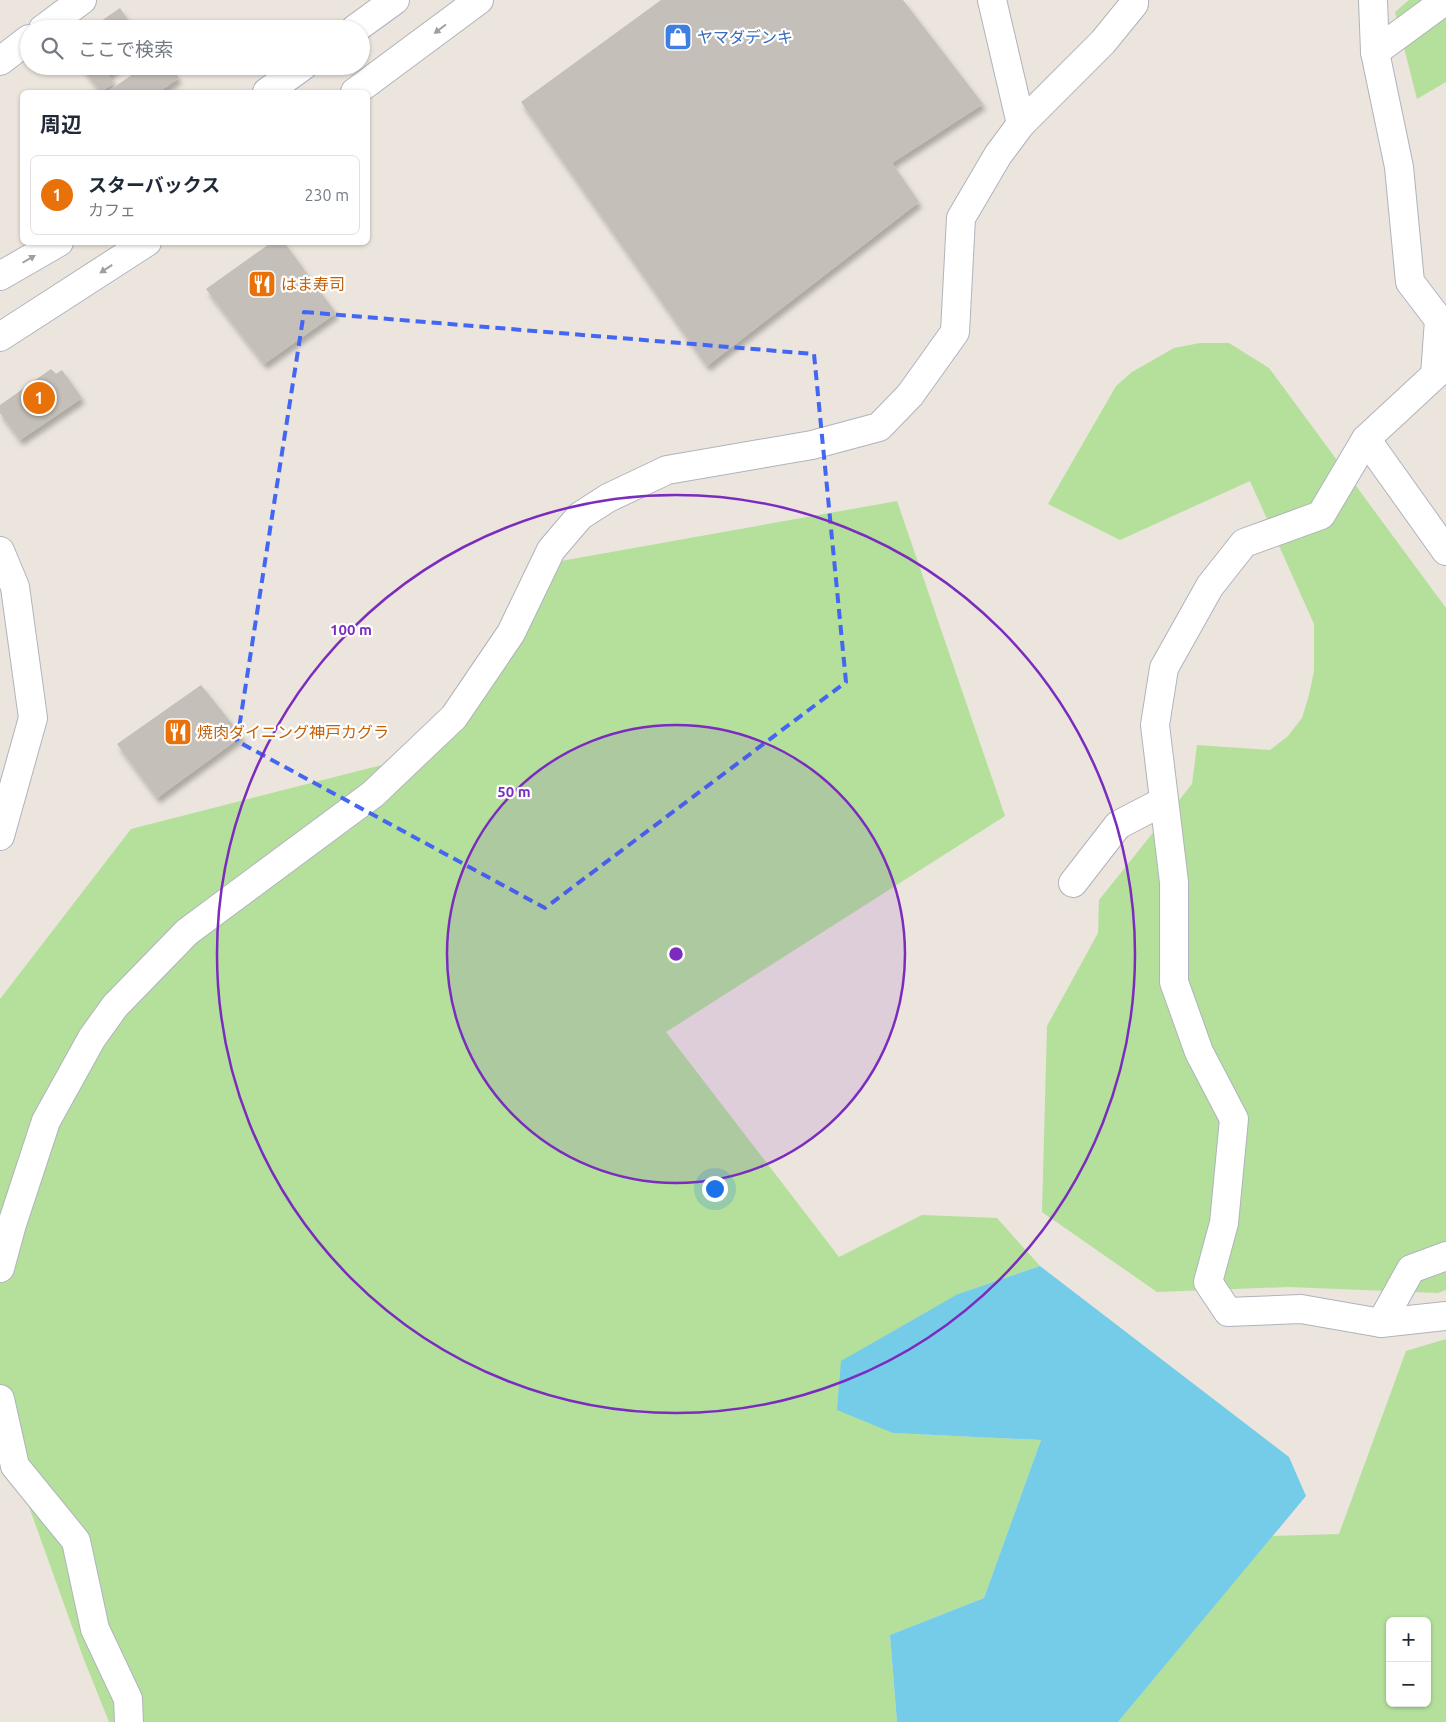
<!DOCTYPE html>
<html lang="ja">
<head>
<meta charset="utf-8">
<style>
	body { margin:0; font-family:Ubuntu,"Noto Sans JP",sans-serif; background:#f6f6f7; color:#1f2937 }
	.controls { position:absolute; right:15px; bottom:15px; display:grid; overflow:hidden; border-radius:8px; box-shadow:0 1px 4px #0004 }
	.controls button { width:45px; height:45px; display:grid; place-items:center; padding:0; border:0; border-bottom:1px solid #e0e1e3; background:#fff; color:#1f2937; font:25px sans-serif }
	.you { position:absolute; left:714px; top:1188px; width:18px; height:18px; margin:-12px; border:4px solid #fff; border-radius:50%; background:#1a73e8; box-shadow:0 0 0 8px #1a73e833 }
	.badge { display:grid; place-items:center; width:32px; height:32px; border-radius:50%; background:#4367f2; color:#fff; font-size:16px; font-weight:700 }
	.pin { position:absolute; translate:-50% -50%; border:2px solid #fff; box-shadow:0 1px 5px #0006 }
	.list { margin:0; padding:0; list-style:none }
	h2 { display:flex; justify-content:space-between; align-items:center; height:65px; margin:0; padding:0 20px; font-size:21px }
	h2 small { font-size:16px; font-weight:400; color:#747a83 }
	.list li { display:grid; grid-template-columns:32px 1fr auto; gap:15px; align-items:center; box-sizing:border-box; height:80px; margin:0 10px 10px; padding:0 10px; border:1px solid #e0e1e3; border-radius:8px }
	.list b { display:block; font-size:19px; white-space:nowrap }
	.list p { margin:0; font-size:16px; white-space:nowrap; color:#747a83 }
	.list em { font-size:16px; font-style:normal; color:#747a83 }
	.icon { flex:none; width:28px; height:28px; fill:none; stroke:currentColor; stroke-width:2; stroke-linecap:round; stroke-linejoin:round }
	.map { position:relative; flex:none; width:1446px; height:1722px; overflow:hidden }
	.search { position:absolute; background:#fff; box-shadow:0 1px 4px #0004; left:20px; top:20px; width:350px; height:55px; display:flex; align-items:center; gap:12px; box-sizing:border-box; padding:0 18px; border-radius:28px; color:#747a83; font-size:19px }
	.panel { position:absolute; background:#fff; box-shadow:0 1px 4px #0004; left:20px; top:90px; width:350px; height:155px; border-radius:8px }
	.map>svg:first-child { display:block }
	.green { fill:#b4e09b; fill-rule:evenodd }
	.water { fill:#74cce9 }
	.building { fill:#c4bfb8; filter:url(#shadow) }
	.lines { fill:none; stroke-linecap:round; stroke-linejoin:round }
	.minor-casing { stroke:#b0b3bd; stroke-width:30 }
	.minor { stroke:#fff; stroke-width:28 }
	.oneway { fill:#9f9f9f }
	.marked { fill:none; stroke:#4367f2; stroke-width:4; stroke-dasharray:10 6; stroke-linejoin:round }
	.ring { fill:none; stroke:#7b2cbf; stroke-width:2.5 }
	.labels { text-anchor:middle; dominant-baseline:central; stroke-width:4.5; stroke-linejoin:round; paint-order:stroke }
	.shop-label { font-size:16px; fill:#366cbe; stroke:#fff; text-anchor:start }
	.food-label { font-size:16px; fill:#c56008; stroke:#fff; text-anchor:start }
	.centre { fill:#7b2cbf; stroke:#fff; stroke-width:2.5 }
	.ring-label { font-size:15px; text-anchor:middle; font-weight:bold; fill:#7b2cbf; stroke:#fff; stroke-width:4.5; stroke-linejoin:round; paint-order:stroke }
</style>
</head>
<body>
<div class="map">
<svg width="1446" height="1722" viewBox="0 0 1446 1722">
	<defs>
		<filter id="shadow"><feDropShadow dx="3" dy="5.5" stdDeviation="2.5" flood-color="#0004"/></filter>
	</defs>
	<rect width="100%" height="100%" fill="#ebe5dd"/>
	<g class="green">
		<path d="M 1409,0 L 1446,0 L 1446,82 L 1417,99 L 1395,12 Z"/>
		<path d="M 1200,343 L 1229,343 L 1269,368 L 1446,608 L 1446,1290 L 1438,1293 L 1288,1287 L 1157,1292 L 1042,1212 L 1047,1026 L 1098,933 L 1099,900 L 1192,784 L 1197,745 L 1270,750 L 1288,736 L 1302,718 L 1309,695 L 1314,671 L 1314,624 L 1250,481 L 1120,540 L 1048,504 L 1116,386 L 1132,372 L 1174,348 Z"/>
		<path d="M 897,501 L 1005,816 L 666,1032 L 839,1257 L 922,1215 L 997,1218 L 1040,1266 L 958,1294 L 893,1433 L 1041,1440 L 984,1598 L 890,1635 L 897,1722 L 109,1722 L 83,1657 L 0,1426 L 0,999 L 131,829 L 425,754 L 561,561 Z"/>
		<path d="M 1446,1339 L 1446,1722 L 1118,1722 L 1272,1536 L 1339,1534 L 1406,1351 ZM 1390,1621 L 1427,1621 L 1427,1703 L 1390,1703 Z"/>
	</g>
	<path class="water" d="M 1040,1266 L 1289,1457 L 1306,1496 L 1118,1722 L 897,1722 L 890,1635 L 984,1598 L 1041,1440 L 893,1433 L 837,1410 L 841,1361 L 958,1294 Z"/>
	<g class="building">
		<path d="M 661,0 L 903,0 L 983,104 L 892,163 L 919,202 L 707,366 L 521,102 Z"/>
		<path d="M 120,8 L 134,29 L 91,29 L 101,21 Z"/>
		<path d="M 81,66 L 120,66 L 108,75 L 114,83 L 101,92 Z"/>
		<path d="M 145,66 L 170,66 L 179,78 L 159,92 L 107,92 Z"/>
		<path d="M 272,242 L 284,242 L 336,313 L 264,364 L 206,289 Z"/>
		<path d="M 51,369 L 56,374 L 62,370 L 82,398 L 20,440 L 0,413 L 0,405 Z"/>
		<path d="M 201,685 L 242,736 L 157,798 L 117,744 Z"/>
	</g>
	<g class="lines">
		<defs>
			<g id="minor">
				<path d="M 992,0 L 1021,124"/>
				<path d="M 1373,0 L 1375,52 L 1399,167 L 1410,282 L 1439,320 L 1435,375 L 1366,439 L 1321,515 L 1244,543 L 1210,586 L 1164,668 L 1155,725 L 1174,882 L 1174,982 L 1199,1052 L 1234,1119 L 1224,1223 L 1208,1282 L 1228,1312 L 1301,1309 L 1381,1323 L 1446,1316"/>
				<path d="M 43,29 L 82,0"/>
				<path d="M 355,29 L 395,0"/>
				<path d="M 1375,52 L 1446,0"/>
				<path d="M 0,61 L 29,39"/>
				<path d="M 267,92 L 303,66"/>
				<path d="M 355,92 L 479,0"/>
				<path d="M 0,276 L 59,242"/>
				<path d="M 0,337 L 147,242"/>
				<path d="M 1366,439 L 1446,551"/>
				<path d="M 0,551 L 15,587 L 33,718 L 0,836"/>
				<path d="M 1073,883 L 1118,825 L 1164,801"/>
				<path d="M 0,1268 L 12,1224 L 46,1121 L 92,1038 L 115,1006 L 187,932 L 373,794 L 454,717 L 511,633 L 551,550 L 580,516 L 608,498 L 667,470 L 812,445 L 879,427 L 910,395 L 955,332 L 961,218 L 998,155 L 1021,124 L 1103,42 L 1134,4 L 1134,0"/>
				<path d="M 1381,1323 L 1411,1269 L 1446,1256"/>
				<path d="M 0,1399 L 15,1466 L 76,1541 L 95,1629 L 128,1699 L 129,1722"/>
			</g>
		</defs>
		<use href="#minor" class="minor-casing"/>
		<use href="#minor" class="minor"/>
	</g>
	<defs><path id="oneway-solid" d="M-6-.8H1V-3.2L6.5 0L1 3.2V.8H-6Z" transform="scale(1.25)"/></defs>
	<g class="oneway">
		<use href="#oneway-solid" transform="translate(440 29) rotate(143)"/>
		<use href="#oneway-solid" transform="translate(29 259) rotate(-30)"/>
		<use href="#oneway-solid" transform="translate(106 269) rotate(147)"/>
	</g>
	<path class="marked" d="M 304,312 L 814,354 L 846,682 L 545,908 L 237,741 Z"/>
	<circle cx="676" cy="954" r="229" fill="#7b2cbf" fill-opacity=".12"/>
	<g class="ring">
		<circle cx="676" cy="954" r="229"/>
		<circle cx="676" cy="954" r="459"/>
	</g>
	<defs>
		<symbol id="shop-square" viewBox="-11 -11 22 22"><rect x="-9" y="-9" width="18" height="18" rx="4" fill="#3f7fe0" stroke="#fff"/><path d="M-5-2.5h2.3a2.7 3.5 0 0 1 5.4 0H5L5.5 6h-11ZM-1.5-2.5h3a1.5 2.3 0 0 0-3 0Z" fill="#fff"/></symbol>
		<symbol id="restaurant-square" viewBox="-11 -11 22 22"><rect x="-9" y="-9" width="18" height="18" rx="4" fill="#e8710a" stroke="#fff"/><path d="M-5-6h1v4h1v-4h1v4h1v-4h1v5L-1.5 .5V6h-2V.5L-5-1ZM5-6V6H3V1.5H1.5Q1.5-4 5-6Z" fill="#fff"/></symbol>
	</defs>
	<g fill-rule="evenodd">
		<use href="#shop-square" x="662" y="21" width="32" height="32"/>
		<use href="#restaurant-square" x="246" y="268" width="32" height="32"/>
		<use href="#restaurant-square" x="162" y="716" width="32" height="32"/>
	</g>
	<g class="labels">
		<g class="shop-label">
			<text x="697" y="37">ヤマダデンキ</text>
		</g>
		<g class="food-label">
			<text x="281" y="284">はま寿司</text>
			<text x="197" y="732">焼肉ダイニング神戸カグラ</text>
		</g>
	</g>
	<circle cx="676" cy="954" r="8" class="centre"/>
	<g class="ring-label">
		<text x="351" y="635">100 m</text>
		<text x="514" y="797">50 m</text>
	</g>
</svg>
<div class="controls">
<button>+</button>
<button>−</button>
</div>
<div class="you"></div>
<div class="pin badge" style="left:39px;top:398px;background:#e8710a">1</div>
<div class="search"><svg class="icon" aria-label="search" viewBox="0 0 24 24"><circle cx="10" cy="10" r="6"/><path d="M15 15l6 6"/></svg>ここで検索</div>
<section class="panel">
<h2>周辺<small></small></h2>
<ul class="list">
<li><span class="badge" style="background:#e8710a">1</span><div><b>スターバックス</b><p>カフェ</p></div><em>230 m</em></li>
</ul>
</section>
</div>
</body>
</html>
